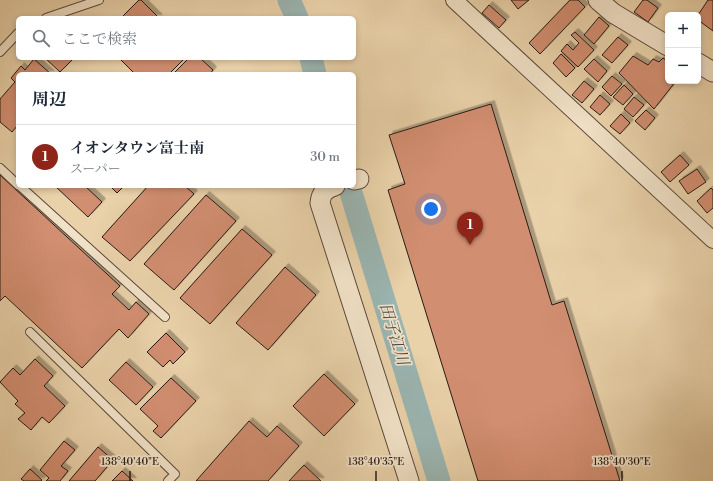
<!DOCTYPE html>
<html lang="ja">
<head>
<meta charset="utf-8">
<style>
	body { margin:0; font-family:"Libre Bodoni","Noto Serif JP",serif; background:#f6f6f7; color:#1f2937 }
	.controls { position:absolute; right:12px; top:12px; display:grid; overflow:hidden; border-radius:6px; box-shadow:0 2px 6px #0003 }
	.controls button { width:36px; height:36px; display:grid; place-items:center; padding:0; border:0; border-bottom:1px solid #e0e1e3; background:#fff; color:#1f2937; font:20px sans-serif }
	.you { position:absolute; left:431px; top:209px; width:14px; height:14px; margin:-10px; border:3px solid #fff; border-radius:50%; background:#1a73e8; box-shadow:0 0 0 6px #1a73e833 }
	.badge { display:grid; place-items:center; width:26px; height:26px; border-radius:50%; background:#8f2418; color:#fff; font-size:13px; font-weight:700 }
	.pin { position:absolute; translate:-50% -33px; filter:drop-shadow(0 1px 2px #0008) }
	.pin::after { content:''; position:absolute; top:21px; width:14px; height:12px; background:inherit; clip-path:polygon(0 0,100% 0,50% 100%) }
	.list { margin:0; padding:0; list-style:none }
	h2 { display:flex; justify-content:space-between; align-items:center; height:52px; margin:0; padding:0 16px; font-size:17px }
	h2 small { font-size:13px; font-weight:400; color:#747a83 }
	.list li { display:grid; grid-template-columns:26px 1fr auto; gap:12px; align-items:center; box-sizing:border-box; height:64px; padding:0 16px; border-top:1px solid #e0e1e3 }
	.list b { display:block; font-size:15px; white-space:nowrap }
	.list p { margin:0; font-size:13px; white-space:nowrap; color:#747a83 }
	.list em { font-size:13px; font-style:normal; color:#747a83 }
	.icon { flex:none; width:22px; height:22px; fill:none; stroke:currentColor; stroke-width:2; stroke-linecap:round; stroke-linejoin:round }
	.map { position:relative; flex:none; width:713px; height:481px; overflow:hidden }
	.search { position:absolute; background:#fff; box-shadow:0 2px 6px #0003; left:16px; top:16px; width:340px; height:44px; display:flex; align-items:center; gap:10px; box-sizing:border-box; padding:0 14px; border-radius:6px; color:#747a83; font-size:15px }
	.panel { position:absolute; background:#fff; box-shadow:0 2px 6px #0003; left:16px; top:72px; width:340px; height:116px; border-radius:6px }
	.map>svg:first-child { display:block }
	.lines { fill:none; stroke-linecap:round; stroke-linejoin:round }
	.river { stroke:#9ab5b1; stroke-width:23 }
	.building { fill:#d28e71; stroke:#271c16; filter:url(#shadow) }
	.service-casing { stroke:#58493b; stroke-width:10 }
	.minor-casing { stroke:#58493b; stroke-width:18 }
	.tertiary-casing { stroke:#58493b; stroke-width:21 }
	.service { stroke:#f1e1c7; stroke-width:8 }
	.minor { stroke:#f1e1c7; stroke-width:16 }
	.tertiary { stroke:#f1e1c7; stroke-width:19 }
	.ticks { fill:none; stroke:#271c16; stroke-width:1.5 }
	.labels { text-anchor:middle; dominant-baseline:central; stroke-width:3.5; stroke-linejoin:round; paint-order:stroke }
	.water-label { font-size:16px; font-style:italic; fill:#4a4a44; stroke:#f1e1c7 }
	.ticks-label { font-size:10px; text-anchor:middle; fill:#271c16; stroke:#f1e1c7; stroke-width:3.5; stroke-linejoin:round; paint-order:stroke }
</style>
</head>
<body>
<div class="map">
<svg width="713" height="481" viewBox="0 0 713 481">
	<defs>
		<filter id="shadow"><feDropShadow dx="3.5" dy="-3.5" stdDeviation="0" flood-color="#0004"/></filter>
	</defs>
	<rect width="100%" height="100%" fill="#e9d1a9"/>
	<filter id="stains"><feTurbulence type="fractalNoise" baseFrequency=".005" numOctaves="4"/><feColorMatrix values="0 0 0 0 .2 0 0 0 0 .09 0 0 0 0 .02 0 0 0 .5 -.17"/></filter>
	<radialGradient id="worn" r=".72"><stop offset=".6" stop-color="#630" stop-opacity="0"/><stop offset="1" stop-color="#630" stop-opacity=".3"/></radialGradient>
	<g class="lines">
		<g class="river">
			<path d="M 289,0 L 297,18"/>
			<path d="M 311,58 L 315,74"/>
			<path d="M 349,186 L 439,481"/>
		</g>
	</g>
	<g class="building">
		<path d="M 139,0 L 141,0 L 159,18 L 121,18 Z"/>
		<path d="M 511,0 L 529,0 L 518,9 Z"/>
		<path d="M 570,0 L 578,0 L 585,7 L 540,54 L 529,43 Z"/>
		<path d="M 643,0 L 647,0 L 658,8 L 648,22 L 634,12 Z"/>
		<path d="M 708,0 L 713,0 L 713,31 L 698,20 L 698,15 Z"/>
		<path d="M 489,5 L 506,20 L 499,28 L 482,13 Z"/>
		<path d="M 599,17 L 609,26 L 594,44 L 584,35 Z"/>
		<path d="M 575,32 L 594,50 L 578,67 L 561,51 L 567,44 L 573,50 L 579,43 L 571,35 Z"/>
		<path d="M 618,37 L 628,45 L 612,63 L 602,55 Z"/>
		<path d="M 561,54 L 575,68 L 566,77 L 553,63 Z"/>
		<path d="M 633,56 L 648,65 L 653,59 L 659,62 L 663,58 L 668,62 L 668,81 L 676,81 L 654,109 L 619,73 Z"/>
		<path d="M 45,58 L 72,58 L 73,59 L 60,72 Z"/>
		<path d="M 119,58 L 185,58 L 169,74 L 135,74 Z"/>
		<path d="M 189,58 L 200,58 L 213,70 L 210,74 L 173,74 Z"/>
		<path d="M 34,59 L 51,74 L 18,74 L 18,125 L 12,132 L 0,122 L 0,99 L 15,82 L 11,78 L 21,66 L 25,70 Z"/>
		<path d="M 594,59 L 607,71 L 598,82 L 584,69 Z"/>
		<path d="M 612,76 L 622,84 L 611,96 L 602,87 Z"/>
		<path d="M 584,81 L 594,89 L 582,103 L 572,95 Z"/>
		<path d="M 624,85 L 633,94 L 623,105 L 613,97 Z"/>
		<path d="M 600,95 L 610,104 L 600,115 L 590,107 Z"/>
		<path d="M 634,97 L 644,105 L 633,117 L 624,109 Z"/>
		<path d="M 491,104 L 552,305 L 564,301 L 620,481 L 478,481 L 388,190 L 405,184 L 389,135 Z"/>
		<path d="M 646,110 L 655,118 L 645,130 L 635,121 Z"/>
		<path d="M 621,114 L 630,123 L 620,134 L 610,126 Z"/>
		<path d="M 680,155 L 689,165 L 670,182 L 661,172 Z"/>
		<path d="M 697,169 L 706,182 L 688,194 L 679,181 Z"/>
		<path d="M 0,175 L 120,286 L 112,294 L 129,310 L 136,302 L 149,314 L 128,338 L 119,329 L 82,368 L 5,296 L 0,301 Z"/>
		<path d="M 55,186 L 85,186 L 102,202 L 88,217 Z"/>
		<path d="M 110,186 L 124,186 L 117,193 Z"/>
		<path d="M 148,186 L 185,186 L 194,194 L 130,261 L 102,237 Z"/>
		<path d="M 711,188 L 713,190 L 713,208 L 707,213 L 697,201 Z"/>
		<path d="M 206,195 L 236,221 L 174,290 L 144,264 Z"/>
		<path d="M 242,229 L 272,255 L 210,324 L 180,298 Z"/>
		<path d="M 285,267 L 316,295 L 268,350 L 236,323 Z"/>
		<path d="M 166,333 L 185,352 L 173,364 L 170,360 L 163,367 L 147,352 Z"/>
		<path d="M 35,359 L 53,376 L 44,386 L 65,406 L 49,423 L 42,417 L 31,430 L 18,419 L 25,413 L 15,404 L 18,401 L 0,382 L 13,368 L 20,375 Z"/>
		<path d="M 126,362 L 153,387 L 136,405 L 109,380 Z"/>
		<path d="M 324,374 L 355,404 L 324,436 L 293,406 Z"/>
		<path d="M 171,378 L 196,401 L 161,438 L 153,431 L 158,426 L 140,409 Z"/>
		<path d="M 249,421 L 267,437 L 277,426 L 299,446 L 268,481 L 196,481 Z"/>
		<path d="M 64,441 L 75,450 L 61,466 L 68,471 L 60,481 L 46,481 L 49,478 L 40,470 Z"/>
		<path d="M 98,447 L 113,460 L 95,481 L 69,481 Z"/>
		<path d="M 304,465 L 321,481 L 289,481 Z"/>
		<path d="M 30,469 L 42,480 L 41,481 L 24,481 L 21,479 Z"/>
		<path d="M 122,471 L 133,481 L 112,481 Z"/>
	</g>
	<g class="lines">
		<defs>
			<g id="service">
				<path d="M 46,18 L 99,0"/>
				<path d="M 0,52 L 18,33"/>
				<path d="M 0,168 L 18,185"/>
				<path d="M 20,186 L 165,317"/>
				<path d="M 30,332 L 175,474 L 168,481"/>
			</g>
			<path id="minor" d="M 454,0 L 713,240"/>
			<g id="tertiary">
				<path d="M 598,0 L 613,13 L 668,46"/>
				<path d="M 698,63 L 713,72"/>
				<path d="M 354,180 L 359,179"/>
				<path d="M 335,186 C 325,189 321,193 320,203 L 409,481"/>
			</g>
		</defs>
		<use href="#service" class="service-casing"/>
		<use href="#minor" class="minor-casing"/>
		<use href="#tertiary" class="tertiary-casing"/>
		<use href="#service" class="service"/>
		<use href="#minor" class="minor"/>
		<use href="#tertiary" class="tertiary"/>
	</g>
	<path class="ticks" d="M 130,481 L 130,471M 376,481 L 376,471M 622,481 L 622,471"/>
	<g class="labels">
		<g class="water-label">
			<text transform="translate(394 334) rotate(73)">田子江川</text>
		</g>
	</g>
	<g class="ticks-label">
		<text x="130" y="465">138°40'40"E</text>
		<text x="376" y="465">138°40'35"E</text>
		<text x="622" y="465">138°40'30"E</text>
	</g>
	<rect width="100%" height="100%" filter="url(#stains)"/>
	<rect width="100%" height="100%" fill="url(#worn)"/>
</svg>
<div class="controls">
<button>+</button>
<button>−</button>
</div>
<div class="you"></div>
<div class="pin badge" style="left:470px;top:245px">1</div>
<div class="search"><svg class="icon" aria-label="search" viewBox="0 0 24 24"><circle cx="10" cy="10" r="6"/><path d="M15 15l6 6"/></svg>ここで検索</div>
<section class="panel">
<h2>周辺<small></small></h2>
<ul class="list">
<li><span class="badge">1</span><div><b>イオンタウン富士南</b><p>スーパー</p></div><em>30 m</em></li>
</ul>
</section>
</div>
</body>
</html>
